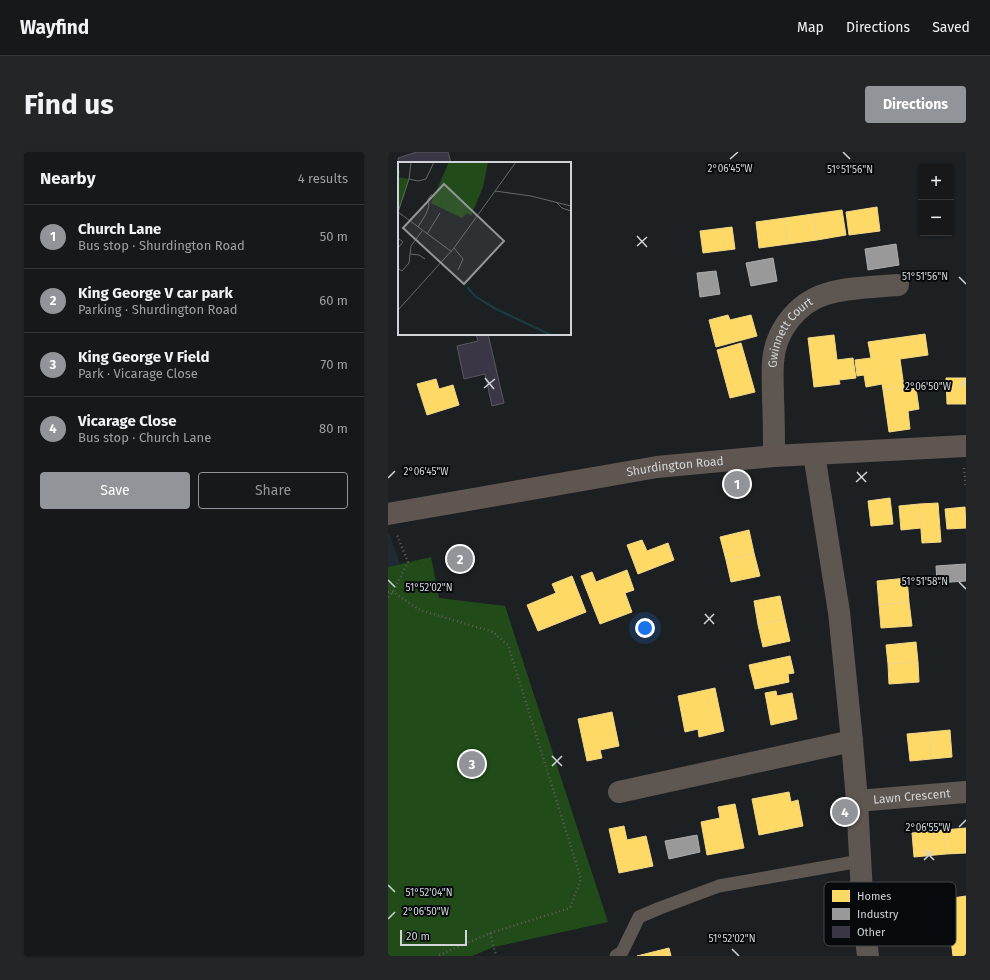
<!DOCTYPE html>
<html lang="en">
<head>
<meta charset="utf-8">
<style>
	body { margin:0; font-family:"Fira Sans",sans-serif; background:#232527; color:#f1f3f6 }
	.controls { position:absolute; right:12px; top:12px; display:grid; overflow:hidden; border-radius:4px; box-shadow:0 1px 3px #0004 }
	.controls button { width:36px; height:36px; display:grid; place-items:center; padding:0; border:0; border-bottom:1px solid #353739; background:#16181a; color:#f1f3f6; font:20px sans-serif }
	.scale { position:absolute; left:12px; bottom:10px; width:67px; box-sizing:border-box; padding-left:4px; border:2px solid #d0d4d8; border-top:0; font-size:11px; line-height:14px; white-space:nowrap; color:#d0d4d8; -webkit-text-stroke:3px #070a0c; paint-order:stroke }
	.you { position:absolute; left:257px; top:476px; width:14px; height:14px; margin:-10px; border:3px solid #fff; border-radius:50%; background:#1a73e8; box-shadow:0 0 0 6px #1a73e833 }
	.badge { display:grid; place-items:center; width:26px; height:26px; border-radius:50%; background:#919599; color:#fff; font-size:13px; font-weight:700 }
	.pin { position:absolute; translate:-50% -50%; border:2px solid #fff; box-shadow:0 1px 4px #0006 }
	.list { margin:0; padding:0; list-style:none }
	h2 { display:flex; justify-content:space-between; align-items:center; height:52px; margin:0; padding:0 16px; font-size:17px }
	h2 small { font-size:13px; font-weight:400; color:#9ea0a2 }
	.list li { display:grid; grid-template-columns:26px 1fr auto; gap:12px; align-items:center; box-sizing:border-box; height:64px; padding:0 16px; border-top:1px solid #353739 }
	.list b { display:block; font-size:15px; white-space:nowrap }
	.list p { margin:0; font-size:13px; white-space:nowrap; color:#9ea0a2 }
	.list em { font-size:13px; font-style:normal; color:#9ea0a2 }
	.actions { display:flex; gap:8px; padding:12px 16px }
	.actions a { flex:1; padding:9px 0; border:1px solid #919599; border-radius:4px; text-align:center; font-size:14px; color:#919599 }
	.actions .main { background:#919599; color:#fff }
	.map { position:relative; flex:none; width:578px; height:804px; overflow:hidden; border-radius:4px }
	header { display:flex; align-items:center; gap:24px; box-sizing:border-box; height:56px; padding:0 20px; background:#16181a; border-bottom:1px solid #353739 }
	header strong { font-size:19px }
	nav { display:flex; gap:22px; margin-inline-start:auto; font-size:14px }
	.intro { display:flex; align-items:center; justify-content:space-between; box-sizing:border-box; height:96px; padding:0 24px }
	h1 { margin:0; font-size:28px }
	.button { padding:10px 18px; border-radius:4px; background:#919599; color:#fff; font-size:14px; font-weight:700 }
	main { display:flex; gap:24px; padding:0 24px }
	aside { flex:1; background:#16181a; border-radius:4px; box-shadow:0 1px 3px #0004 }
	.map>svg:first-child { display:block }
	.built { fill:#1f2a32 }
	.green { fill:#214c19 }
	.homes { fill:#ffd966; stroke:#f1d888 }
	.industry { fill:#999; stroke:#aaabac }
	.building { fill:#3a3645; stroke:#58595c }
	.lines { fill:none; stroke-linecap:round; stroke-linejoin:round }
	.path { stroke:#605c59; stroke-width:2.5; stroke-dasharray:1 3; stroke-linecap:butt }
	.service { stroke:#5e5650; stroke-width:13 }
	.minor { stroke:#5e5650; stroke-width:22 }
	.primary { stroke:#5f5651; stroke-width:22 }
	.ticks { fill:none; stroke:#d0d4d8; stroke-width:1.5 }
	.labels { text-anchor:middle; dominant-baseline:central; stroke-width:4; stroke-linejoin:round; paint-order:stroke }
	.street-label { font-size:12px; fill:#d0d4d8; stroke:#070a0c }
	.inset-river { fill:none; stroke:#173d45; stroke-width:2 }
	.inset-road { fill:none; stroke:#65686b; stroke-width:1 }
	.view { fill:#919599; fill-opacity:0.15; stroke:#919599; stroke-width:2 }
	.inset-edge { fill:none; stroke:#d0d4d8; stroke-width:2 }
	.key { fill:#070a0c; stroke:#434749; stroke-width:1 }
	.key-label { font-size:11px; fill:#d0d4d8 }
	.ticks-label { font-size:10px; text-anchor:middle; fill:#d0d4d8; stroke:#070a0c; stroke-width:4; stroke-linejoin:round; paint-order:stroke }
</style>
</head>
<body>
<header>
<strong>Wayfind</strong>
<nav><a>Map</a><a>Directions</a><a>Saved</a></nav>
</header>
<div class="intro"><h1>Find us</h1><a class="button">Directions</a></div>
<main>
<aside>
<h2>Nearby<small>4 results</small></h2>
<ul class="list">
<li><span class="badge">1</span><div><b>Church Lane</b><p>Bus stop · Shurdington Road</p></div><em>50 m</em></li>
<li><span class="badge">2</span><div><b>King George V car park</b><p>Parking · Shurdington Road</p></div><em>60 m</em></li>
<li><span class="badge">3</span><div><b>King George V Field</b><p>Park · Vicarage Close</p></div><em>70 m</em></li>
<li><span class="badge">4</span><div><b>Vicarage Close</b><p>Bus stop · Church Lane</p></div><em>80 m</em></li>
</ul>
<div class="actions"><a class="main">Save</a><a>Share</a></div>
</aside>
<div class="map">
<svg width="578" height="804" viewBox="0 0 578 804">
	<rect width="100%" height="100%" fill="#1d2023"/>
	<path class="built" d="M 0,381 L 1,381 L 12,412 L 0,415 Z"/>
	<path class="green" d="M 43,405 L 51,446 L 117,454 L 220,770 L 106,795 L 84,804 L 0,804 L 0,415 Z"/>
	<g class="homes">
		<path d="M 489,55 L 492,79 L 461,83 L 458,60 Z"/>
		<path d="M 454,58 L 458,83 L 429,88 L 425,62 Z"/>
		<path d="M 425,62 L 429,88 L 400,92 L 397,66 Z"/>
		<path d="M 397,66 L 400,92 L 371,96 L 368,70 Z"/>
		<path d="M 344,75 L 347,97 L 315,101 L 312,79 Z"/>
		<path d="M 340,163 L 342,168 L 363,163 L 369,184 L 328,195 L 321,168 Z"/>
		<path d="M 537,182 L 540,203 L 512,207 L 516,235 L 495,238 L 494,232 L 478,235 L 476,223 L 469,224 L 467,208 L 483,206 L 480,190 Z"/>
		<path d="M 446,183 L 449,208 L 465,206 L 468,226 L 451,228 L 452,232 L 426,235 L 420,186 Z"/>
		<path d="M 353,191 L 367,240 L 342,246 L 329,198 Z"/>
		<path d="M 558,226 L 578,226 L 578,252 L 559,252 Z"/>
		<path d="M 48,227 L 51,237 L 65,233 L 71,253 L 39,263 L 29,232 Z"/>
		<path d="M 516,235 L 517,238 L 528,236 L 531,257 L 520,259 L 522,277 L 501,280 L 495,238 Z"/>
		<path d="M 502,346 L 505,372 L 483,374 L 480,349 Z"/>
		<path d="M 550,351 L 553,390 L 534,391 L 531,352 Z"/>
		<path d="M 531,352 L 533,376 L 513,378 L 511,354 Z"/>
		<path d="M 577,355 L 578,376 L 559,377 L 557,357 Z"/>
		<path d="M 361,378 L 366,401 L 338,408 L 332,385 Z"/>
		<path d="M 254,388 L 259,399 L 280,391 L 286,408 L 250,422 L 239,393 Z"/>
		<path d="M 366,401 L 372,424 L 343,430 L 338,408 Z"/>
		<path d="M 239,418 L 246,438 L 237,441 L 244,460 L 212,472 L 193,424 L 204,420 L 208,430 Z"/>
		<path d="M 184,424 L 198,460 L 150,479 L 139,453 L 168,441 L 164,432 Z"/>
		<path d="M 519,426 L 521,450 L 491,453 L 489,429 Z"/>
		<path d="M 392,444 L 397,467 L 370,473 L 366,449 Z"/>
		<path d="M 521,450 L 524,474 L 493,476 L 491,453 Z"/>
		<path d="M 397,467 L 402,489 L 375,495 L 370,473 Z"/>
		<path d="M 528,490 L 530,510 L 500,512 L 498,493 Z"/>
		<path d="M 402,504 L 406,521 L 400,522 L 401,530 L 367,537 L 361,513 Z"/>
		<path d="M 530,510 L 531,530 L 501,532 L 500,512 Z"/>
		<path d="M 327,536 L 336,579 L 311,585 L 310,577 L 297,580 L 290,544 Z"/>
		<path d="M 388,539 L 389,544 L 404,541 L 409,567 L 383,573 L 377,541 Z"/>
		<path d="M 224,560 L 231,594 L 212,598 L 214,606 L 199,609 L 190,567 Z"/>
		<path d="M 562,578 L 564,605 L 543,607 L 541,580 Z"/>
		<path d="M 541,580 L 543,607 L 522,609 L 519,582 Z"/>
		<path d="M 401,640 L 403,650 L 410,648 L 415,674 L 371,683 L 364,647 Z"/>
		<path d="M 347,652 L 356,696 L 319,703 L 313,670 L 332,666 L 330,655 Z"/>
		<path d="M 236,674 L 239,688 L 258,684 L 265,714 L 231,721 L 221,677 Z"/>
		<path d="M 578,676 L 578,701 L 558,702 L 556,678 Z"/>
		<path d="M 556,678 L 558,702 L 526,705 L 524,681 Z"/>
		<path d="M 578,744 L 578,804 L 565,804 L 558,747 Z"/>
		<path d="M 281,796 L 283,804 L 249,804 Z"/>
	</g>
	<g class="industry">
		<path d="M 508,92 L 511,113 L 480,118 L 477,97 Z"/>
		<path d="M 385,106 L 389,129 L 363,134 L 358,111 Z"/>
		<path d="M 328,119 L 332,142 L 312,145 L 309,121 Z"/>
		<path d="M 578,412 L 578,429 L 549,431 L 548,414 Z"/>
		<path d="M 309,683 L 312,700 L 281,707 L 277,689 Z"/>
	</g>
	<g class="building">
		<path d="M 29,0 L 60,0 L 63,11 L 11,11 L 10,6 Z"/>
		<path d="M 88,182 L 100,182 L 116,251 L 104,254 L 97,222 L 76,227 L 69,194 L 90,189 Z"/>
	</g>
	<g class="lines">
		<g class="path">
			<path d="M 576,316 L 578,336"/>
			<path d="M 0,440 L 5,440 L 32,458 L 105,480 L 120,493 L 193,727 L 182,756 L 102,781 L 49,804"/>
			<path d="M 0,445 L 5,440 L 20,410 L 9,383"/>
			<path d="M 102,781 L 108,804"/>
		</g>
		<path class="service" d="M 228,804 L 234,800 L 251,765 L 272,756 L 331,734 L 472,709"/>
		<g class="minor">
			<path d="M 426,302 L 451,460 L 464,589 L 469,649 L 475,760 L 480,804"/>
			<path id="s1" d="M 386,304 C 386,285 386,266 385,246 C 385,234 384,222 385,210 C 387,179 409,151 438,142 C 461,135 487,135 510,133"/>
			<path d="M 231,640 L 464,589"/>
			<path id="s2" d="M 469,649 L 578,640"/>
		</g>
		<path class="primary" id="s3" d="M 0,362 L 269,315 L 386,304 L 578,294"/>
	</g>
	<path class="ticks" d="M 455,0 L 462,7M 342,7 L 350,0M 249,84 L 259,95M 249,94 L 259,85M 571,125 L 578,132M 97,226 L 106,237M 571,235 L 578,228M 96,236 L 107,227M 469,320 L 478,330M 0,326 L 7,319M 468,330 L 479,320M 0,428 L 7,435M 571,430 L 578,437M 317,462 L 326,472M 316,472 L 326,462M 164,604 L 174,614M 164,614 L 174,604M 571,675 L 578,668M 536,698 L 546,708M 536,708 L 546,698M 0,733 L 7,740M 0,767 L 7,760M 344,797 L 351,804"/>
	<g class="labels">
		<g class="street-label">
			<text stroke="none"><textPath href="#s1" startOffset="129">Gwinnett Court</textPath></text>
			<text stroke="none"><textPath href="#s3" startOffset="291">Shurdington Road</textPath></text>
			<text stroke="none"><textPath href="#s2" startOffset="55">Lawn Crescent</textPath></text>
		</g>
	</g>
	<g transform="translate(10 10)">
		<rect width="173" height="173" fill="#1d2023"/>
		<path d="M 51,0 L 90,0 L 85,25 L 73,54 L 69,51 L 64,56 L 33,41 ZM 0,9 L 2,9 L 1,15 L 11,17 L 0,50 Z" fill="#214c19"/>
		<path class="inset-river" d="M 69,125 L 77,134 L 98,147 L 153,173"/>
		<path class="inset-road" d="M 11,17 L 20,19 L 28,17 L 36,0M 97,29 L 133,34 L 173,44M 159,41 L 164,46 L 173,49M 0,50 L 54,90M 0,50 L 11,17 L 13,0M 20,65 L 28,52 L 31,44 L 30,37 L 34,32M 29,72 L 42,51M 0,76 L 5,80 L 0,86M 56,86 L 65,97 L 60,108M 12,92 L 21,93 L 27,97M 1,107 L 4,109 L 11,101 L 13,84 L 24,69M 0,148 L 56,86 L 118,0"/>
		<path class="view" d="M 46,22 L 106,79 L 66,122 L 5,66 Z"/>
		<rect width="173" height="173" class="inset-edge"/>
	</g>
	<rect x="436" y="730" width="132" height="64" rx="6" class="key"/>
	<rect x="444" y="738" width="18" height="12" fill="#ffd966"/>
	<rect x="444" y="756" width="18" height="12" fill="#999"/>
	<rect x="444" y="774" width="18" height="12" fill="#3a3645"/>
	<g class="key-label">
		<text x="469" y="748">Homes</text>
		<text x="469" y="766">Industry</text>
		<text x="469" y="784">Other</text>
	</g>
	<g class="ticks-label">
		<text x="342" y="20">2°06'45"W</text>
		<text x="462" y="21">51°51'56"N</text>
		<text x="537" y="128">51°51'56"N</text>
		<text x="540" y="238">2°06'50"W</text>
		<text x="38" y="323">2°06'45"W</text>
		<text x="537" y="433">51°51'58"N</text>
		<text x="41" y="439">51°52'02"N</text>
		<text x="540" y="679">2°06'55"W</text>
		<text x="41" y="744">51°52'04"N</text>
		<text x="38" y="763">2°06'50"W</text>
		<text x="344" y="790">51°52'02"N</text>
	</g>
</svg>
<div class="controls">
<button>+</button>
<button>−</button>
</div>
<div class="scale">20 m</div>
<div class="you"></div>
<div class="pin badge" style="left:349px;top:332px">1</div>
<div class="pin badge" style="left:72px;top:407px">2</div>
<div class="pin badge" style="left:84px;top:612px">3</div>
<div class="pin badge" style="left:457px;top:660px">4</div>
</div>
</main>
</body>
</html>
